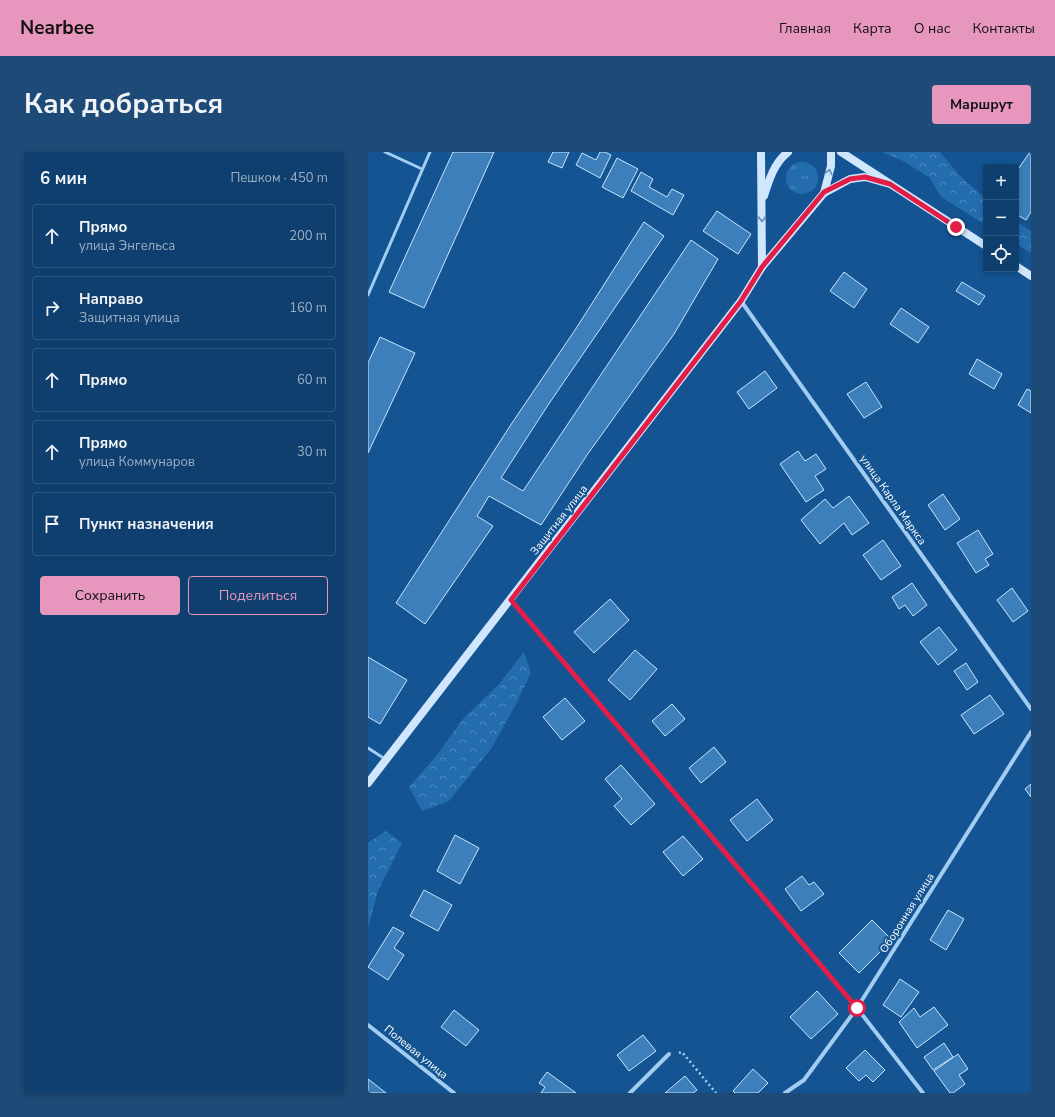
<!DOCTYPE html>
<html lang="ru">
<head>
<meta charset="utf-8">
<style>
	body { margin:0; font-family:"Nunito Sans",sans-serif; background:#1d4a76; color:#f1f3f6 }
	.controls { position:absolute; right:12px; top:12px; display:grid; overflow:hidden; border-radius:4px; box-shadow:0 2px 6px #0003 }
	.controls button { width:36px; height:36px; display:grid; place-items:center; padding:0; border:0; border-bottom:1px solid #2f5881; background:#0f3f6e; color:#f1f3f6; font:20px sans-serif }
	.stop { position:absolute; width:12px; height:12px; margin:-9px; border:3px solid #e11d48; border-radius:50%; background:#fff }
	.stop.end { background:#e11d48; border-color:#fff; box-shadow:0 1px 4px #0008 }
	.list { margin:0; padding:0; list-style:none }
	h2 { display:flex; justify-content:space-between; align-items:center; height:52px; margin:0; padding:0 16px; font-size:17px }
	h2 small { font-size:13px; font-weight:400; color:#9bafc2 }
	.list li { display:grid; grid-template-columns:26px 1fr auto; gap:12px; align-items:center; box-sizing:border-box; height:64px; margin:0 8px 8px; padding:0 8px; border:1px solid #2f5881; border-radius:4px }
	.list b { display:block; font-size:15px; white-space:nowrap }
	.list p { margin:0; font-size:13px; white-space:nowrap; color:#9bafc2 }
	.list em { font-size:13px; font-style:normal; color:#9bafc2 }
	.actions { display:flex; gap:8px; padding:12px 16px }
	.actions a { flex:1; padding:9px 0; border:1px solid #e797bd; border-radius:4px; text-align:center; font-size:14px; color:#e797bd }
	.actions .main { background:#e797bd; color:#111 }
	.icon { flex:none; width:22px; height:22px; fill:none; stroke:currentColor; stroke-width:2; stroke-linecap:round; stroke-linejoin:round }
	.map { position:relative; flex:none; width:663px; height:941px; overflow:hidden; border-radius:4px }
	header { display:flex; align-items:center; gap:24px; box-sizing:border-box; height:56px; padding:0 20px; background:#e797bd; color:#111 }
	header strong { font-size:19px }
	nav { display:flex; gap:22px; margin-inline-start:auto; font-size:14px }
	.intro { display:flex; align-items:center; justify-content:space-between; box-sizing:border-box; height:96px; padding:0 24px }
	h1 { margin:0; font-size:28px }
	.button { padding:10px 18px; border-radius:4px; background:#e797bd; color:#111; font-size:14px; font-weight:700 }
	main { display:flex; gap:24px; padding:0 24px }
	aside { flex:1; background:#0f3f6e; border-radius:4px; box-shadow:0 2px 6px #0003 }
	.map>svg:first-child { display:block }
	.grass { fill:url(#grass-tufts) }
	.forest { fill:url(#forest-crowns) }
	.building { fill:#3d7fba; stroke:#c9e4fc }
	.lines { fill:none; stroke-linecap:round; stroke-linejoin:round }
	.path { stroke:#a2ccf1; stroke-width:2.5; stroke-dasharray:2 3; stroke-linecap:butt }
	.lane { stroke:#a2ccf1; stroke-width:3 }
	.street { stroke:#a2ccf1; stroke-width:4 }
	.secondary { stroke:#d0e6fc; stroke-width:8 }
	.oneway { stroke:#5f8ebc }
	.route { stroke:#e11d48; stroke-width:5 }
	.labels { text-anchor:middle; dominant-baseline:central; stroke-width:4; stroke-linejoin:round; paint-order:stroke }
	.street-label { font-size:11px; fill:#fff; stroke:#145492 }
</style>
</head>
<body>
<header>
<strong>Nearbee</strong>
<nav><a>Главная</a><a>Карта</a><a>О нас</a><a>Контакты</a></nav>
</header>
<div class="intro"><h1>Как добраться</h1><a class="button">Маршрут</a></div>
<main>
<aside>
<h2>6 мин<small>Пешком · 450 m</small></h2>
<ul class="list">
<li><svg class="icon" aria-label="ahead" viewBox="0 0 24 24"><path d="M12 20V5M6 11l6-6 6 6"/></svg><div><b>Прямо</b><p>улица Энгельса</p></div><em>200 m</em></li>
<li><svg class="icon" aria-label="right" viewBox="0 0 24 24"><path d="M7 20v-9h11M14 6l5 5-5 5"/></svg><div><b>Направо</b><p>Защитная улица</p></div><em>160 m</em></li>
<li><svg class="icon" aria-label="ahead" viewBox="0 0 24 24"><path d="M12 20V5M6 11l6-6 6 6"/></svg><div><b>Прямо</b></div><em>60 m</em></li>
<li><svg class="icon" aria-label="ahead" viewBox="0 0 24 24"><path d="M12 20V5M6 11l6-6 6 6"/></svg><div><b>Прямо</b><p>улица Коммунаров</p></div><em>30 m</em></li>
<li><svg class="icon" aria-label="arrive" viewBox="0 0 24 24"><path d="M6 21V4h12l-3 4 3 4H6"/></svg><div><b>Пункт назначения</b></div></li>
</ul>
<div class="actions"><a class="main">Сохранить</a><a>Поделиться</a></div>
</aside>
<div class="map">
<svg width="663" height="941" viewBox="0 0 663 941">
	<defs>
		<pattern id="grass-tufts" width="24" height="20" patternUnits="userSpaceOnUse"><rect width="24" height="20" fill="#236daf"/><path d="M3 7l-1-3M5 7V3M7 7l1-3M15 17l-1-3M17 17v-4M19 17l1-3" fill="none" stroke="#4f8abf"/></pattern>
		<pattern id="forest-crowns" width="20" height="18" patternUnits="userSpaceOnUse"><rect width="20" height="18" fill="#236daf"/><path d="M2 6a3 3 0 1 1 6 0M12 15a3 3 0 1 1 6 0" fill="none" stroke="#4f8abf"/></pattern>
	</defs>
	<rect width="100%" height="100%" fill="#145492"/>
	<circle class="grass" cx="434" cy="26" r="16"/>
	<g class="forest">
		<path d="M 514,0 L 572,0 L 590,22 L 618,47 L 618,73 L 573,45 L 562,26 L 535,9 Z"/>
		<path d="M 648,69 L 663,79 L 663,101 L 648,92 Z"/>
		<path d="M 156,500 L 163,521 L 147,554 L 123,597 L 81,649 L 54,659 L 41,635 L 69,603 L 95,567 L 131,532 Z"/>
		<path d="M 18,679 L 34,691 L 10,739 L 0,776 L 0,691 Z"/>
	</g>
	<g class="building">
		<path d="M 85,0 L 126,0 L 56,156 L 21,140 Z"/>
		<path d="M 185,0 L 201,0 L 194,16 L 180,10 Z"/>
		<path d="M 232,0 L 237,0 L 243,3 L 232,26 L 208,13 L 214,1 L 228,8 Z"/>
		<path d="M 662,0 L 663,0 L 663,60 L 658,68 L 648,62 L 648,20 Z"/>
		<path d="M 249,6 L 270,17 L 255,46 L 234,35 Z"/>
		<path d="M 273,20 L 285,27 L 281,35 L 299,45 L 304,37 L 316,43 L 305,63 L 263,39 Z"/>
		<path d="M 349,59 L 383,82 L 370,102 L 335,79 Z"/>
		<path d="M 276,70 L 296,84 L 180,253 L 133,326 L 155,339 L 323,88 L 350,107 L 306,182 L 219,303 L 173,373 L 121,344 L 109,364 L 125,374 L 57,472 L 28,451 L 144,271 L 207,178 Z"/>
		<path d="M 476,120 L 499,137 L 486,156 L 462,139 Z"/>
		<path d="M 594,130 L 617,144 L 611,153 L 588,139 Z"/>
		<path d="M 533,156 L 561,175 L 550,191 L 522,172 Z"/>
		<path d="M 12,185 L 47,201 L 0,301 L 0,211 Z"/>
		<path d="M 609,207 L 634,222 L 626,237 L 601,222 Z"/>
		<path d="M 397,219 L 409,236 L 381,257 L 369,240 Z"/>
		<path d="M 498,230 L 514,255 L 496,266 L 479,242 Z"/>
		<path d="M 659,237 L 663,239 L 663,261 L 650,253 Z"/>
		<path d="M 430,299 L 437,309 L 448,302 L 458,317 L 447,324 L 456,338 L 438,350 L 412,312 Z"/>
		<path d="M 575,342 L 592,367 L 577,378 L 560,353 Z"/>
		<path d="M 481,344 L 501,371 L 484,383 L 476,371 L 452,392 L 433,368 L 457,347 L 465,356 Z"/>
		<path d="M 610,378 L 625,402 L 617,407 L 621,413 L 608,421 L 589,391 Z"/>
		<path d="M 515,388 L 533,414 L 513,428 L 495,403 Z"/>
		<path d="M 544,431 L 559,453 L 545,464 L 537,453 L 531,457 L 524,445 Z"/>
		<path d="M 644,436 L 660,459 L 645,470 L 629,448 Z"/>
		<path d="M 242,447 L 261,468 L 226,501 L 206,480 Z"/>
		<path d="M 571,475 L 589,498 L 570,513 L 552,490 Z"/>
		<path d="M 267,498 L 289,517 L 262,548 L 240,528 Z"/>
		<path d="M 0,505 L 39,528 L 12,572 L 0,565 Z"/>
		<path d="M 598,511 L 610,530 L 599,538 L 586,519 Z"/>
		<path d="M 622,543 L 636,562 L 606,582 L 593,563 Z"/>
		<path d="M 197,546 L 217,569 L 194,588 L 175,565 Z"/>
		<path d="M 304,552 L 317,567 L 297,584 L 284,569 Z"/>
		<path d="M 346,595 L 358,610 L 333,631 L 321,616 Z"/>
		<path d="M 253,613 L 287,652 L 263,673 L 246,654 L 254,647 L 237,627 Z"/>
		<path d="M 663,632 L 663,645 L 657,637 Z"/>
		<path d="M 389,647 L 405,668 L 379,689 L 362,668 Z"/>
		<path d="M 87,683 L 111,696 L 92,732 L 69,719 Z"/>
		<path d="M 315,684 L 335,707 L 315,724 L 295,700 Z"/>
		<path d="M 434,724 L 441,733 L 446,730 L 456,742 L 433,759 L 417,737 Z"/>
		<path d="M 56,738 L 84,753 L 70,779 L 42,764 Z"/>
		<path d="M 580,758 L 596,767 L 578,798 L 562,788 Z"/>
		<path d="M 504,768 L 524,788 L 491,821 L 471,801 Z"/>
		<path d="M 25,775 L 36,781 L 26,796 L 36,803 L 20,828 L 0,815 Z"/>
		<path d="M 532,827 L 551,840 L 533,865 L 515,853 Z"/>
		<path d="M 449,839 L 470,862 L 443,887 L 422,865 Z"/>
		<path d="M 566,855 L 580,873 L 549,896 L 531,870 L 546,856 L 552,865 Z"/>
		<path d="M 86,858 L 111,878 L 98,894 L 73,875 Z"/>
		<path d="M 275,883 L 288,899 L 261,919 L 249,903 Z"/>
		<path d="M 576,891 L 585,905 L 565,918 L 556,905 Z"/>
		<path d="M 497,898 L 517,918 L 505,930 L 498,923 L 491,929 L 478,916 Z"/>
		<path d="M 590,902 L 600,917 L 591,923 L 597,932 L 585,941 L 582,941 L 566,919 Z"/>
		<path d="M 385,917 L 400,931 L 390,941 L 367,941 L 365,939 Z"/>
		<path d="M 179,920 L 208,941 L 173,941 L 177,935 L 171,931 Z"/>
		<path d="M 317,924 L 329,938 L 325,941 L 297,941 Z"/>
		<path d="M 0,927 L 18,941 L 0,941 Z"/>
	</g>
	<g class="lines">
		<path class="path" d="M 311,901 L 314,900 L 348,941"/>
		<g class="lane">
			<path d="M 17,0 L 54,17"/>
			<path d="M 0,143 L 62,0"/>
			<path d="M 0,596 L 17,607"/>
		</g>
		<g class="street">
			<path d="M 373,149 L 663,557"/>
			<path d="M 143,448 L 489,856 L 555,941"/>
			<path d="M 0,873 L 86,941"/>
			<path d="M 262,941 L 301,902"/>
			<path d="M 417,941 L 436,928 L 489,856 L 663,580"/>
		</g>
		<g class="secondary">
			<path d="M 393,0 L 394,115"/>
			<path d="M 473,0 L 618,94"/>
			<path d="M 456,41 L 463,14 L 463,0"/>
			<path d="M 396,44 C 401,28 406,11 420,0"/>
			<path d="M 648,114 L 663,124"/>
			<path d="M 0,631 L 373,149 L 394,115 L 456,41 L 482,27 L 497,25 L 522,32"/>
		</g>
	</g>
	<defs><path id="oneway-chevron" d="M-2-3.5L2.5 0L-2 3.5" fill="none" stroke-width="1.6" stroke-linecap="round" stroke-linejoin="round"/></defs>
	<g class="oneway">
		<use href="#oneway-chevron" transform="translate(461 20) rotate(-77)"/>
		<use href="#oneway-chevron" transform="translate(394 67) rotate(89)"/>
	</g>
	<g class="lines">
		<path class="route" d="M 489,856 L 143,448 L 373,149 L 394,115 L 456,40 L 482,27 L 497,25 L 522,32 L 588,75"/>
	</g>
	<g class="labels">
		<g class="street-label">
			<text transform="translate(525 348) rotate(55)">улица Карла Маркса</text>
			<text transform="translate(191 368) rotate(-52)">Защитная улица</text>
			<text transform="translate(539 761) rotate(-58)">Оборонная улица</text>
			<text transform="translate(48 900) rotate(39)">Полевая улица</text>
		</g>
	</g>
</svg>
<div class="controls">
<button>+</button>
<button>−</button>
<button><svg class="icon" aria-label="locate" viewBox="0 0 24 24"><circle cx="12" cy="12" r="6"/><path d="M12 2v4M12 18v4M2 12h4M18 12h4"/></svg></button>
</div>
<div class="stop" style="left:489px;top:856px"></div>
<div class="stop end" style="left:588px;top:75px"></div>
</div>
</main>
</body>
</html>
